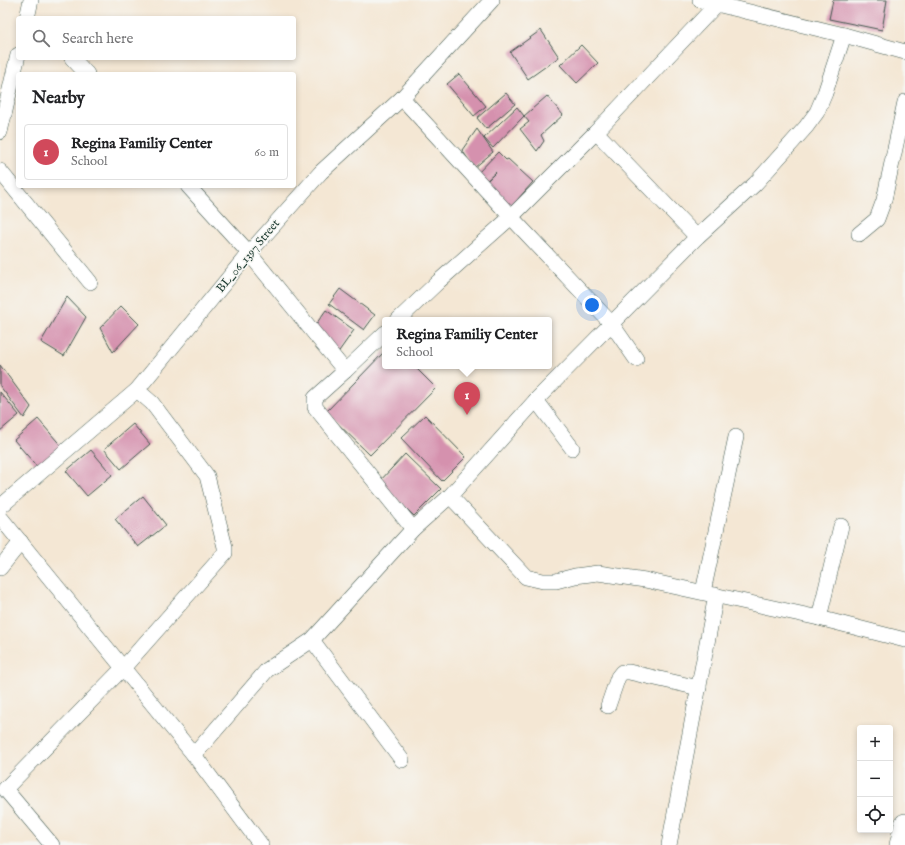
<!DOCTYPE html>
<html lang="en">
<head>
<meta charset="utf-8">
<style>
	body { margin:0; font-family:"IM FELL English",serif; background:#f6f6f6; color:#202124 }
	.controls { position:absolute; right:12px; bottom:12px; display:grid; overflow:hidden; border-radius:4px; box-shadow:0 2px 6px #0003 }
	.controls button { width:36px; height:36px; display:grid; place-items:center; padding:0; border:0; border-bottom:1px solid #e0e0e0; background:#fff; color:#202124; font:20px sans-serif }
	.you { position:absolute; left:592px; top:305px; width:14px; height:14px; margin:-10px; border:3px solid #fff; border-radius:50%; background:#1a73e8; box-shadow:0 0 0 6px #1a73e833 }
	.badge { display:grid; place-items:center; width:26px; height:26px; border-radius:50%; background:#d1495b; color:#fff; font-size:13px; font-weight:700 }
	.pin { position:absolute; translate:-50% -33px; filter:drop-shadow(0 1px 2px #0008) }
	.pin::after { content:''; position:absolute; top:21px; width:14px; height:12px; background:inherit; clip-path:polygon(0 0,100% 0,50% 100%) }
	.popup { position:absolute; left:382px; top:317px; width:170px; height:52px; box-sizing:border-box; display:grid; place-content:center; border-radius:4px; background:#fff; filter:drop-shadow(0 1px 3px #0005); font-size:13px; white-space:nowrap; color:#757577 }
	.popup b { font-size:15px; color:#202124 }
	.popup::after { content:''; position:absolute; left:50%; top:100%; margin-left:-8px; border:8px solid transparent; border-top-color:#fff }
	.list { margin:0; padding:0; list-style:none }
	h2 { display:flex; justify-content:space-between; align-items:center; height:52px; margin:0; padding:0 16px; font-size:17px }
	h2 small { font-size:13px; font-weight:400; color:#757577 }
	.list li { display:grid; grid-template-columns:26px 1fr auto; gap:12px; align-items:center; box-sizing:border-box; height:56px; margin:0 8px 8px; padding:0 8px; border:1px solid #e0e0e0; border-radius:4px }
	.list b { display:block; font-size:15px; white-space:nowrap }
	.list p { margin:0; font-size:13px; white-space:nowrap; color:#757577 }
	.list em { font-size:13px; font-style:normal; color:#757577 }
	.icon { flex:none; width:22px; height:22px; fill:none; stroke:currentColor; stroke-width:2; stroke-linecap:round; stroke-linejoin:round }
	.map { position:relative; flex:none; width:905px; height:845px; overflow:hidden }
	.search { position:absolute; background:#fff; box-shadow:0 2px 6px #0003; left:16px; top:16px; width:280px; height:44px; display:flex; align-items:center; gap:10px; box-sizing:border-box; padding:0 14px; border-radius:4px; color:#757577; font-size:15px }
	.panel { position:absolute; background:#fff; box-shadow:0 2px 6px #0003; left:16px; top:72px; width:280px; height:116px; border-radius:4px }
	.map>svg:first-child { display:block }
	.building { fill:#d591ae }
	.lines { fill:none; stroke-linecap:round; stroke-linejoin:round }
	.minor-casing { stroke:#3f564c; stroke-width:16 }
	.secondary-casing { stroke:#3f564c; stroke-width:22 }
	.minor { stroke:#fff; stroke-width:15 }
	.secondary { stroke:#fff; stroke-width:21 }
	.labels { text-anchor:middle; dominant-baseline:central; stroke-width:3; stroke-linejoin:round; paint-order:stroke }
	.street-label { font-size:12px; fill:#1f3d34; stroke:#f6f6f2 }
</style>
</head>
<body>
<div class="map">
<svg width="905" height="845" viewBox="0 0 905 845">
	<rect width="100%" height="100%" fill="#f6f6f2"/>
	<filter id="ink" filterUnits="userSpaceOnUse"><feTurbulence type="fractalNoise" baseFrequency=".025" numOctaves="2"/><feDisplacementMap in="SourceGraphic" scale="8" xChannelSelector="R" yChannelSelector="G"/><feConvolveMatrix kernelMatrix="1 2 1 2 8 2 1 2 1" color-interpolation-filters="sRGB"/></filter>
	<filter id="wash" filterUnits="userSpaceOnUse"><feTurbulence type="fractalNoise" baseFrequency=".012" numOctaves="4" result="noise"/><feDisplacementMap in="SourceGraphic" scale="16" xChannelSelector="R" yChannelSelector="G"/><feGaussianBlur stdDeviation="0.9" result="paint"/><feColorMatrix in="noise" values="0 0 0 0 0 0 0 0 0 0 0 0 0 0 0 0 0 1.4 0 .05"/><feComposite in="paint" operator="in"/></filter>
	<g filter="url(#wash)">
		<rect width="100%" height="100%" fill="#f4e7d4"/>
		<g id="blocks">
			<g class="building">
				<path d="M 833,0 L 887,0 L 882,30 L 829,19 Z"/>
				<path d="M 541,30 L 559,57 L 528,79 L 510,52 Z"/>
				<path d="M 581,45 L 598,63 L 577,83 L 560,65 Z"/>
				<path d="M 459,74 L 486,106 L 474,116 L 447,84 Z"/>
				<path d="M 506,93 L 515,104 L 486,129 L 477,118 Z"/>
				<path d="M 547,96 L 563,115 L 541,135 L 544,141 L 537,151 L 520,129 L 529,122 L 524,116 Z"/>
				<path d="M 517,107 L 524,116 L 493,148 L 484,138 Z"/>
				<path d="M 477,129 L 493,152 L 474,168 L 462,150 Z"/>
				<path d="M 498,152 L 506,160 L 508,159 L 533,182 L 509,209 L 483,185 L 496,172 L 484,183 L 476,175 Z"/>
				<path d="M 340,289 L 375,315 L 364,330 L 329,304 Z"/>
				<path d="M 67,297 L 86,317 L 64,356 L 41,342 Z"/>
				<path d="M 121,306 L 139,324 L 113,352 L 100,328 Z"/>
				<path d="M 326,310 L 354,330 L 337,354 L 314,327 Z"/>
				<path d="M 385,351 L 385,366 L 414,366 L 436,388 L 370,455 L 326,412 Z"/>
				<path d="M 0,365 L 31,407 L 24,418 L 0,386 Z"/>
				<path d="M 0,392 L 19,415 L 0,431 Z"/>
				<path d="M 425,415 L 466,457 L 442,481 L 401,438 Z"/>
				<path d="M 38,419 L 63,448 L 39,469 L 14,440 Z"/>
				<path d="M 133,424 L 150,444 L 121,469 L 104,449 Z"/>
				<path d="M 91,450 L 112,475 L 87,496 L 66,471 Z"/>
				<path d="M 405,454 L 441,489 L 414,516 L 379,482 Z"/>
				<path d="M 143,496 L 166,525 L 138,547 L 115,519 Z"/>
			</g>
		</g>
	</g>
	<g filter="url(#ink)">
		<use href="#blocks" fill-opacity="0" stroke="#3f564c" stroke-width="1"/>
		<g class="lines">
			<defs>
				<g id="minor">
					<path d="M 700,0 L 844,35 L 905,52"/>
					<path d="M 27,18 L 31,0"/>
					<path d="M 72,58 L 87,74"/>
					<path d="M 402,98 L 511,217 L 611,323 L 636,359"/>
					<path d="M 0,132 L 18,55"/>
					<path d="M 596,132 L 697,237"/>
					<path d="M 0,171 L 90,282"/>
					<path d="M 188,186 L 249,253 L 345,371 L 385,333"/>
					<path d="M 859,234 L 877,219 L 884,200 L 905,102"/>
					<path d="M 398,320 L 439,281 L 511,217 L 596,132 L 716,5"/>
					<path d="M 345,371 L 315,398 L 315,407 L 413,529"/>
					<path d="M 536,400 L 572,448"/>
					<path d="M 450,496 L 526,577 L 543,581 L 556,581 L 575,576 L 598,573 L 645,580 L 819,618 L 905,640"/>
					<path d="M 0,507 L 137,390 L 249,253 L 321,172 L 402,98 L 492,0"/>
					<path d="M 0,517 L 194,755 L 261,845"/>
					<path d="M 0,568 L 21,542"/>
					<path d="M 703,592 L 736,437"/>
					<path d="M 819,618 L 841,526"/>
					<path d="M 312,640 L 402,760"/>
					<path d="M 608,706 L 618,677 L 622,672 L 629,672 L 699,688"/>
					<path d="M 194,755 L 267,670 L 312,640 L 413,529 L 450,496 L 536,400 L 697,237 L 755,184 L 806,127 L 817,112 L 825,93 L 844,35"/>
					<path d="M 52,845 L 5,789 L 124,667 L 225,553 L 225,547 L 207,476 L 152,403 L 137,390"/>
					<path d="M 669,845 L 716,595"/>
				</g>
				<path id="secondary" d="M 900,845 L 905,824"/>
			</defs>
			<use href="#minor" class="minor-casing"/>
			<use href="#secondary" class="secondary-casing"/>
			<use href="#minor" class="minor"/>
			<use href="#secondary" class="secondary"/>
		</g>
	</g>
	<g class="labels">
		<g class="street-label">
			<text transform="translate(248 256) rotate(-50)">BL_06_1397 Street</text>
		</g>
	</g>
</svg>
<div class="controls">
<button>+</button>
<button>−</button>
<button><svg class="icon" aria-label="locate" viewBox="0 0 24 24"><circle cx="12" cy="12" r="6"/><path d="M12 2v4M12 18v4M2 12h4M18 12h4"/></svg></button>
</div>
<div class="you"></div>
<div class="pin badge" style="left:467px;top:415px">1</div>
<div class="popup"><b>Regina Familiy Center</b>School</div>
<div class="search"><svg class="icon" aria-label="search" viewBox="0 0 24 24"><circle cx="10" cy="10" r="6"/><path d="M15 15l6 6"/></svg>Search here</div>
<section class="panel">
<h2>Nearby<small></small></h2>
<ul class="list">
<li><span class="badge">1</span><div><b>Regina Familiy Center</b><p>School</p></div><em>60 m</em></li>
</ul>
</section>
</div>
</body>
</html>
